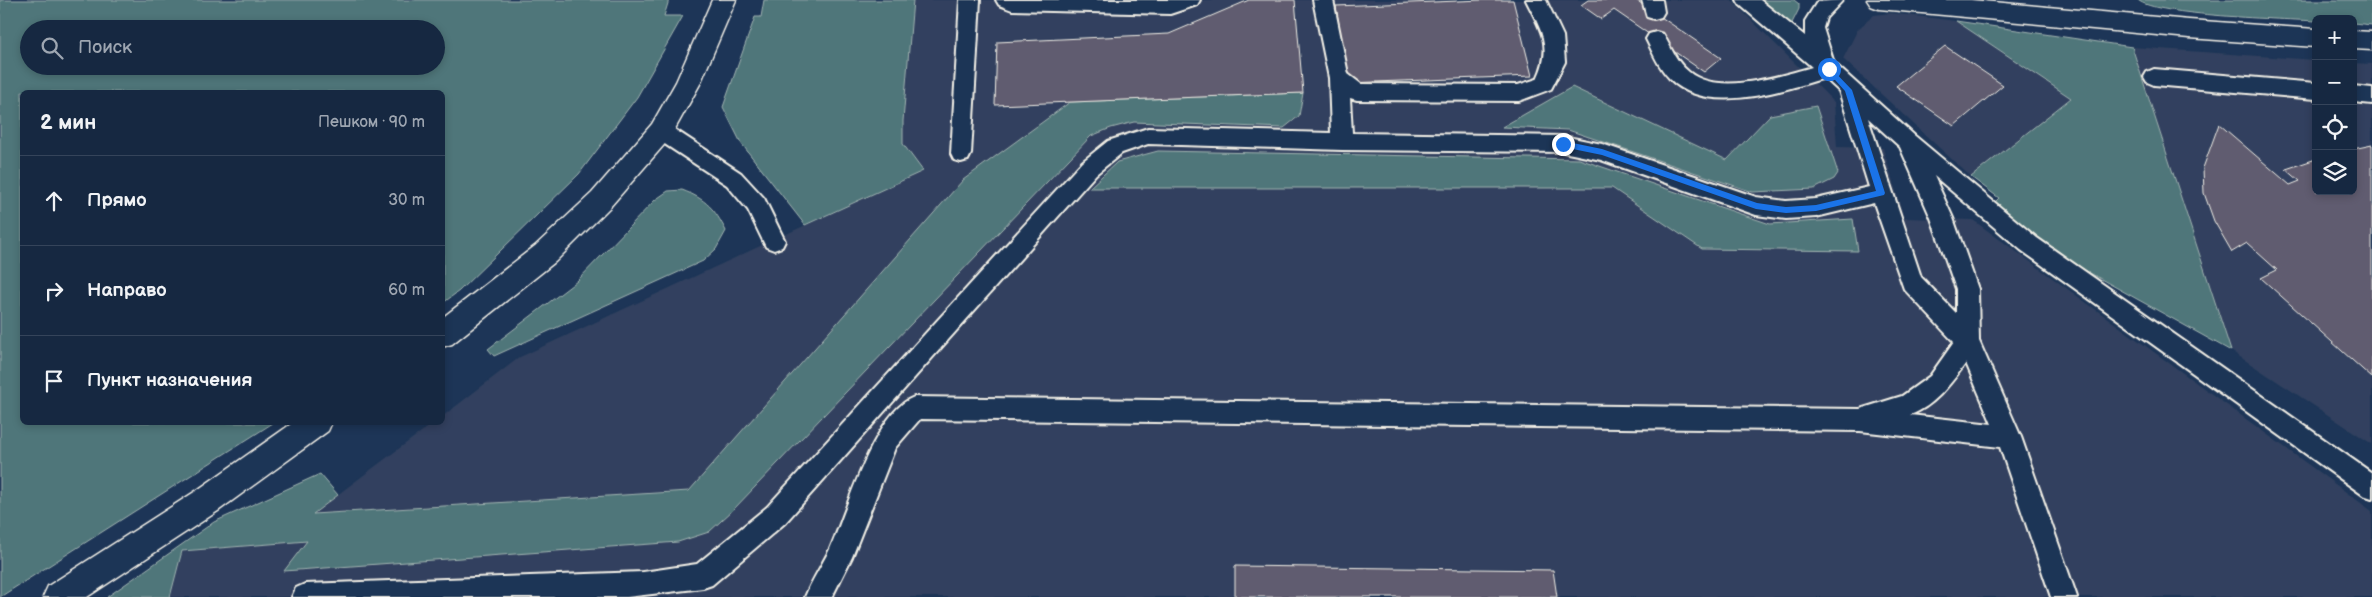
<!DOCTYPE html>
<html lang="ru">
<head>
<meta charset="utf-8">
<style>
	body { margin:0; font-family:"Balsamiq Sans",sans-serif; background:#1f3048; color:#f1f3f6 }
	.controls { position:absolute; right:15px; top:15px; display:grid; overflow:hidden; border-radius:8px; box-shadow:0 2px 8px #0003 }
	.controls button { width:45px; height:45px; display:grid; place-items:center; padding:0; border:0; border-bottom:1px solid #35445a; background:#162841; color:#f1f3f6; font:25px sans-serif }
	.stop { position:absolute; width:15px; height:15px; margin:-11px; border:4px solid #1a73e8; border-radius:50%; background:#fff }
	.stop.end { background:#1a73e8; border-color:#fff; box-shadow:0 1px 5px #0008 }
	.list { margin:0; padding:0; list-style:none }
	h2 { display:flex; justify-content:space-between; align-items:center; height:65px; margin:0; padding:0 20px; font-size:21px }
	h2 small { font-size:16px; font-weight:400; color:#9ea6b1 }
	.list li { display:grid; grid-template-columns:32px 1fr auto; gap:15px; align-items:center; box-sizing:border-box; height:90px; padding:0 20px; border-top:1px solid #35445a }
	.list b { display:block; font-size:19px; white-space:nowrap }
	.list em { font-size:16px; font-style:normal; color:#9ea6b1 }
	.icon { flex:none; width:28px; height:28px; fill:none; stroke:currentColor; stroke-width:2; stroke-linecap:round; stroke-linejoin:round }
	.map { position:relative; flex:none; width:2372px; height:597px; overflow:hidden }
	.search { position:absolute; background:#162841; box-shadow:0 2px 8px #0003; left:20px; top:20px; width:425px; height:55px; display:flex; align-items:center; gap:12px; box-sizing:border-box; padding:0 18px; border-radius:28px; color:#9ea6b1; font-size:19px }
	.panel { position:absolute; background:#162841; box-shadow:0 2px 8px #0003; left:20px; top:90px; width:425px; height:335px; border-radius:8px }
	.map>svg:first-child { display:block }
	.built { fill:#31415e }
	.green { fill:#4f767a; stroke:#a2b4b1; fill-rule:evenodd }
	.building { fill:#605c70; stroke:#f4f1e8 }
	.lines { fill:none; stroke-linecap:round; stroke-linejoin:round }
	.lane-casing { stroke:#f4f1e8; stroke-width:4 }
	.street-casing { stroke:#f4f1e8; stroke-width:3 }
	.secondary-casing { stroke:#f4f1e8; stroke-width:3 }
	.lane { fill:#1d3557; fill-rule:evenodd }
	.street { fill:#1d3557; fill-rule:evenodd }
	.secondary { fill:#1d3557; fill-rule:evenodd }
	.route { fill:#1a73e8 }
</style>
</head>
<body>
<div class="map">
<svg width="2372" height="597" viewBox="0 0 2372 597">
	<rect width="100%" height="100%" fill="#1d3557"/>
	<filter id="ink" filterUnits="userSpaceOnUse"><feTurbulence type="fractalNoise" baseFrequency=".02" numOctaves="2"/><feDisplacementMap in="SourceGraphic" scale="10" xChannelSelector="R" yChannelSelector="G"/><feConvolveMatrix kernelMatrix="1 2 1 2 8 2 1 2 1" color-interpolation-filters="sRGB"/></filter>
	<g filter="url(#ink)">
		<g class="built">
			<path d="M 913,0 L 1731,0 L 1834,102 L 1837,147 L 1883,148 L 1904,218 L 1973,220 L 2372,511 L 2372,597 L 170,597 L 182,551 L 307,540 L 312,514 L 433,423 L 442,422 L 443,416 L 520,357 L 923,171 L 903,144 L 903,121 Z"/>
			<path d="M 1891,13 L 1956,21 L 2071,98 L 1971,177 L 1843,59 L 1858,29 L 1874,15 Z"/>
			<path d="M 2132,47 L 2316,60 L 2316,191 L 2353,191 L 2353,63 L 2372,64 L 2372,444 L 2231,351 Z"/>
		</g>
		<g class="green">
			<path d="M 0,0 L 669,0 L 664,16 L 683,16 L 637,97 L 579,174 L 459,291 L 443,303 L 442,92 L 22,92 L 22,422 L 273,423 L 0,597 ZM 29,29 L 436,29 L 436,66 L 29,66 Z"/>
			<path d="M 764,0 L 913,0 L 903,121 L 903,144 L 923,171 L 805,225 L 741,143 L 723,107 L 755,17 L 761,17 Z"/>
			<path d="M 1760,0 L 1794,0 L 1799,4 L 1799,9 L 1790,27 Z"/>
			<path d="M 2138,0 L 2372,0 L 2372,25 L 2353,23 L 2353,19 L 2316,19 L 2316,21 C 2285,19 2155,16 2138,0 Z"/>
			<path d="M 1956,21 L 2132,47 L 2231,351 L 2043,247 L 1994,203 L 1999,198 L 1971,177 L 2071,98 Z"/>
			<path d="M 1572,87 L 1727,160 L 1770,115 L 1816,106 L 1838,173 L 1834,179 L 1814,189 L 1753,192 L 1568,130 L 1502,127 Z"/>
			<path d="M 1303,93 L 1299,116 L 1284,128 L 1134,122 L 1111,128 L 1091,136 L 733,510 L 709,532 L 678,542 L 284,571 L 307,541 L 182,551 L 170,597 L 107,597 L 214,522 L 320,474 L 338,495 L 313,514 L 689,491 L 963,180 L 1070,102 Z"/>
			<path d="M 1158,151 L 1579,159 L 1770,224 L 1853,219 L 1858,251 L 1702,249 L 1612,188 L 1089,188 L 1117,162 Z"/>
			<path d="M 682,190 C 706,199 715,209 726,231 L 716,249 L 703,261 L 494,356 L 488,349 L 577,281 L 655,200 L 668,191 Z"/>
		</g>
		<g class="building">
			<path d="M 1249,0 L 1295,0 L 1303,93 L 995,105 L 997,42 L 1169,34 Z"/>
			<path d="M 1483,0 L 1513,0 L 1532,76 L 1348,83 L 1336,6 Z"/>
			<path d="M 1588,0 L 1636,0 L 1721,58 L 1704,72 L 1614,10 L 1601,19 L 1581,5 Z"/>
			<path d="M 1945,46 L 2003,85 L 1954,126 L 1896,86 Z"/>
			<path d="M 2219,124 L 2290,185 L 2300,181 L 2286,169 L 2316,159 L 2316,191 L 2353,191 L 2353,149 L 2372,145 L 2372,378 L 2261,278 L 2277,270 L 2247,243 L 2232,252 L 2214,221 L 2204,193 L 2203,168 Z"/>
			<path d="M 1235,566 L 1553,570 L 1557,597 L 1235,597 Z"/>
		</g>
		<g class="lines">
			<defs>
				<g id="lane">
					<path d="M 960,0 L 980,0 L 971,154 L 968,160 L 961,162 L 954,160 L 951,154 Z"/>
					<path d="M 996,0 L 1200,0 L 1197,5 L 1170,14 L 1012,10 L 999,5 Z"/>
					<path d="M 1313,0 L 1333,0 L 1348,74 L 1361,84 L 1518,85 L 1537,79 C 1553,46 1541,30 1526,0 L 1546,0 L 1563,36 L 1565,62 L 1551,89 L 1519,101 L 1357,100 L 1350,98 L 1352,133 L 1563,136 L 1602,144 L 1756,197 L 1786,201 L 1816,199 L 1869,187 L 1839,91 L 1825,78 C 1782,91 1706,116 1670,79 C 1659,68 1653,53 1646,39 L 1649,34 L 1656,32 L 1663,34 C 1671,47 1676,62 1689,72 C 1718,96 1780,76 1812,67 L 1740,5 L 1737,0 L 1760,0 L 1805,36 L 1805,21 L 1817,2 L 1843,0 L 1826,18 L 1823,28 L 1834,63 L 1915,136 L 2037,238 L 2372,473 L 2372,498 L 2363,495 L 2021,250 L 1934,176 L 1953,218 L 1978,289 L 1979,341 L 2021,437 L 2077,597 L 2051,597 L 2000,447 L 1860,431 L 920,419 L 895,448 L 852,557 L 832,597 L 805,597 C 812,580 822,565 830,549 C 847,511 874,412 914,397 L 1860,409 L 1902,396 L 1930,376 L 1954,342 L 1904,289 L 1874,203 L 1816,217 L 1786,219 L 1756,215 L 1601,160 L 1563,152 L 1342,150 L 1148,144 L 1122,153 L 1096,174 L 785,523 L 712,585 L 703,588 L 627,597 L 292,597 L 296,588 L 305,584 L 643,572 L 697,564 L 767,507 L 1082,162 L 1108,141 L 1148,128 L 1331,133 L 1329,78 ZM 1868,118 L 1900,147 L 1931,218 L 1956,289 L 1956,313 L 1921,277 ZM 1966,363 L 1992,424 L 1910,415 C 1935,406 1951,383 1966,363 Z"/>
					<path d="M 1642,0 L 1662,0 L 1664,12 L 1661,17 L 1654,19 L 1647,17 Z"/>
					<path d="M 2154,69 L 2316,83 L 2316,99 L 2154,85 L 2147,82 L 2144,77 L 2147,72 Z"/>
					<path d="M 2353,86 L 2372,88 L 2372,104 L 2353,102 Z"/>
					<path d="M 661,123 L 668,125 L 741,173 L 764,198 L 785,241 L 782,247 L 774,250 L 766,247 L 748,210 L 727,185 L 654,137 L 651,131 L 654,125 Z"/>
				</g>
				<g id="street">
					<path d="M 712,0 L 736,0 L 700,84 L 670,138 L 610,207 L 555,262 L 452,344 L 442,347 L 442,318 L 535,246 L 592,193 L 652,124 L 676,82 Z"/>
					<path d="M 294,422 L 332,422 L 328,431 L 218,511 L 87,597 L 43,597 L 48,586 L 196,491 Z"/>
				</g>
				<g id="secondary">
					<path d="M 1867,0 L 1971,0 L 2189,20 L 2316,29 L 2316,47 L 2189,38 L 1879,9 L 1871,6 Z"/>
					<path d="M 2353,31 L 2372,32 L 2372,50 L 2353,49 Z"/>
				</g>
			</defs>
			<use href="#lane" class="lane-casing"/>
			<use href="#street" class="street-casing"/>
			<use href="#secondary" class="secondary-casing"/>
			<use href="#lane" class="lane"/>
			<use href="#street" class="street"/>
			<use href="#secondary" class="secondary"/>
		</g>
	</g>
	<path class="route" d="M 1829,66 L 1852,90 L 1885,193 L 1884,195 L 1816,211 L 1786,213 L 1756,209 L 1602,155 L 1563,147 L 1559,144 L 1563,141 L 1602,149 L 1757,203 L 1786,207 L 1816,205 L 1876,191 L 1845,91 L 1827,71 L 1826,69 Z"/>
</svg>
<div class="controls">
<button>+</button>
<button>−</button>
<button><svg class="icon" aria-label="locate" viewBox="0 0 24 24"><circle cx="12" cy="12" r="6"/><path d="M12 2v4M12 18v4M2 12h4M18 12h4"/></svg></button>
<button><svg class="icon" aria-label="layers" viewBox="0 0 24 24"><path d="M12 4l9 5-9 5-9-5zM3 14l9 5 9-5"/></svg></button>
</div>
<div class="stop" style="left:1829px;top:69px"></div>
<div class="stop end" style="left:1563px;top:144px"></div>
<div class="search"><svg class="icon" aria-label="search" viewBox="0 0 24 24"><circle cx="10" cy="10" r="6"/><path d="M15 15l6 6"/></svg>Поиск</div>
<section class="panel">
<h2>2 мин<small>Пешком · 90 m</small></h2>
<ul class="list">
<li><svg class="icon" aria-label="ahead" viewBox="0 0 24 24"><path d="M12 20V5M6 11l6-6 6 6"/></svg><div><b>Прямо</b></div><em>30 m</em></li>
<li><svg class="icon" aria-label="right" viewBox="0 0 24 24"><path d="M7 20v-9h11M14 6l5 5-5 5"/></svg><div><b>Направо</b></div><em>60 m</em></li>
<li><svg class="icon" aria-label="arrive" viewBox="0 0 24 24"><path d="M6 21V4h12l-3 4 3 4H6"/></svg><div><b>Пункт назначения</b></div></li>
</ul>
</section>
</div>
</body>
</html>
